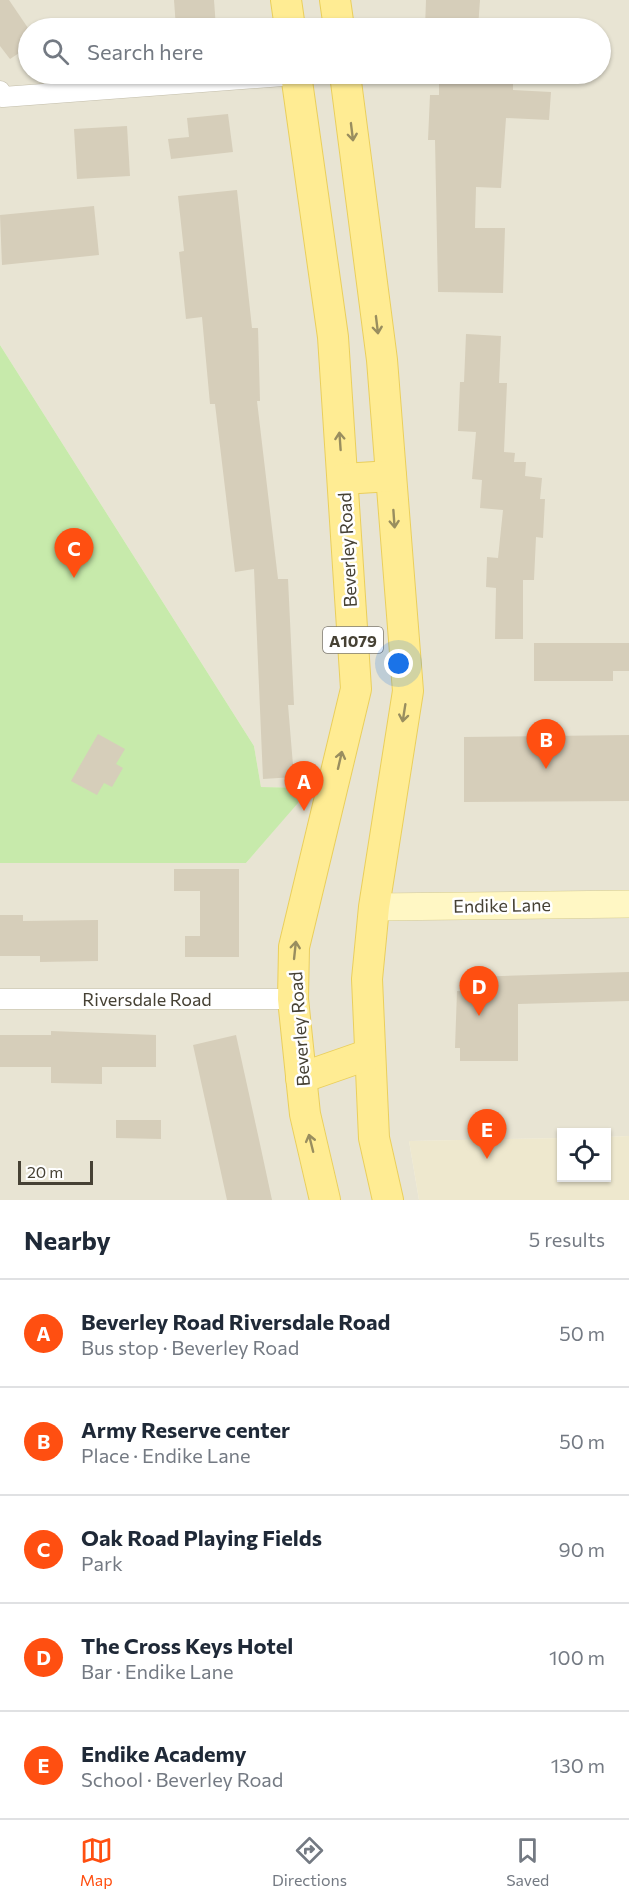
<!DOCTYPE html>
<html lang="en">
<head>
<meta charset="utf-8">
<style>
	body { margin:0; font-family:Commissioner,sans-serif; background:#f6f6f7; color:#1f2937 }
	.controls { position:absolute; right:18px; bottom:18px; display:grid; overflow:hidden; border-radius:0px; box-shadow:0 2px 4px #0004 }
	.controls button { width:54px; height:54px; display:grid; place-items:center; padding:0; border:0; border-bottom:2px solid #e0e1e3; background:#fff; color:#1f2937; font:30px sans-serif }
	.scale { position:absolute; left:18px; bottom:15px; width:75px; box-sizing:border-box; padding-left:6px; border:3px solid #464134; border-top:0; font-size:16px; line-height:21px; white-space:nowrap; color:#464134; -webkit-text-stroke:4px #fff; paint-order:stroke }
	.you { position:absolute; left:399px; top:664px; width:21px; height:21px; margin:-15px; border:4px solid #fff; border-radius:50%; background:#1a73e8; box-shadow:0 0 0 9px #1a73e833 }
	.badge { display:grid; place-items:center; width:39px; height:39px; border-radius:50%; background:#ff4f11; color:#fff; font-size:20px; font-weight:700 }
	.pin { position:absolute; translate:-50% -50px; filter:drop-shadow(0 2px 3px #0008) }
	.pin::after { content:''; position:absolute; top:32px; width:21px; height:18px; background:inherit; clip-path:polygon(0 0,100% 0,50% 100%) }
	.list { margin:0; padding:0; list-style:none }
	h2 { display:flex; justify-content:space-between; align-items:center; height:78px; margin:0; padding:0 24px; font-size:26px }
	h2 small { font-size:20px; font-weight:400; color:#747a83 }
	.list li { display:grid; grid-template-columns:39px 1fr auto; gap:18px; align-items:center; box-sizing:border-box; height:108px; padding:0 24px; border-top:2px solid #e0e1e3 }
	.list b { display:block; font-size:22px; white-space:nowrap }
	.list p { margin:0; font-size:20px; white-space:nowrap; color:#747a83 }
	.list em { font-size:20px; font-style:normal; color:#747a83 }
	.icon { flex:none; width:33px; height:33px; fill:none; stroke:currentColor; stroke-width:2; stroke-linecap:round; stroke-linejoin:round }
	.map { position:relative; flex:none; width:629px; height:1200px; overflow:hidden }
	.search { position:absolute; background:#fff; box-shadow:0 2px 4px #0004; left:18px; right:18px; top:18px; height:66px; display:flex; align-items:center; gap:15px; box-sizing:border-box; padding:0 21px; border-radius:33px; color:#747a83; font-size:22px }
	.sheet { height:618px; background:#fff }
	nav { display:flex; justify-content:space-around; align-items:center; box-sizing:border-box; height:84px; border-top:2px solid #e0e1e3; background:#fff; font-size:16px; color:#747a83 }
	nav a { display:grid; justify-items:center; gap:3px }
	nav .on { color:#ff4f11 }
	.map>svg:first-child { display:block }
	.residential { fill:#e8e4d3; fill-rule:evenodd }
	.education { fill:#eee8ce }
	.green { fill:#c7eaab }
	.building { fill:#d6ceba }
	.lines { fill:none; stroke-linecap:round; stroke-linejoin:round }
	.street-casing { stroke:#c2bdaa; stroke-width:21 }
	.secondary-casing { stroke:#d6cc92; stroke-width:28 }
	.primary-casing { stroke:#eacf5c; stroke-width:32 }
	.street { stroke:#fff; stroke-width:20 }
	.secondary { stroke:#fff7c4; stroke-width:27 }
	.primary { stroke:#ffec93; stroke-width:30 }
	.oneway { stroke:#998e5f }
	.labels { text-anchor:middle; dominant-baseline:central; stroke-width:5; stroke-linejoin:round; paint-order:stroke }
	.shield { fill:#fff; stroke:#7e7a71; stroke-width:1.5 }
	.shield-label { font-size:16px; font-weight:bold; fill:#464134 }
	.street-label { font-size:18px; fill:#464134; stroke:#fff }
</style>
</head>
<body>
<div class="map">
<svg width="629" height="1200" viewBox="0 0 629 1200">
	<rect width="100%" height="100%" fill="#f4f1e5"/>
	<path class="residential" d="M 0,0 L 629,0 L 629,1136 L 607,1137 L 606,1132 L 562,1132 L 561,1138 L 409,1141 L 419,1200 L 0,1200 L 0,863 L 246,863 L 310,788 L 261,787 L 254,746 L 0,345 ZM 28,28 L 600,28 L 600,74 L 28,74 Z"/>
	<path class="education" d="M 629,1136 L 629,1200 L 419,1200 L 409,1141 L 561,1138 L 562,1178 L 606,1178 L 607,1137 Z"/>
	<path class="green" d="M 0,345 L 254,746 L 261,787 L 311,788 L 246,863 L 0,863 Z"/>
	<g class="building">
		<path d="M 0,0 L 9,0 L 28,28 L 28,47 L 10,59 L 0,46 Z"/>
		<path d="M 174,0 L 214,0 L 216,28 L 176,28 Z"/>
		<path d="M 426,0 L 480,0 L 478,28 L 425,28 Z"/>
		<path d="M 439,79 L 513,82 L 513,90 L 551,92 L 549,120 L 506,118 L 501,188 L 476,187 L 475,228 L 505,228 L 503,293 L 438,292 L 435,140 L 428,140 L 430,95 L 439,95 Z"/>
		<path d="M 228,114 L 233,152 L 171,159 L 168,139 L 189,137 L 187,118 Z"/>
		<path d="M 127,126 L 130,176 L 77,179 L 74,129 Z"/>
		<path d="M 237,190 L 252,328 L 258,328 L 260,401 L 257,401 L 278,579 L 288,579 L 294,705 L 288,705 L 294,777 L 263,779 L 254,569 L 235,572 L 215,404 L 210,404 L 202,317 L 186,319 L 179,252 L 184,251 L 178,196 Z"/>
		<path d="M 94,206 L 99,255 L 2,265 L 0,215 Z"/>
		<path d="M 466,334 L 501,336 L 499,383 L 507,383 L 504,452 L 515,453 L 514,462 L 526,462 L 525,476 L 542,478 L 540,499 L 545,499 L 543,538 L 536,537 L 534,580 L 523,580 L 523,639 L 495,639 L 496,588 L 486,587 L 487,557 L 498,558 L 503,510 L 480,508 L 482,480 L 472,479 L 476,432 L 458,431 L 460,382 L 464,382 Z"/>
		<path d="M 534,643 L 629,643 L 629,671 L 613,671 L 613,681 L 534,681 Z"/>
		<path d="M 98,734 L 125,749 L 116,764 L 123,768 L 112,787 L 104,783 L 97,795 L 71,781 Z"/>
		<path d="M 629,735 L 629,801 L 464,802 L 464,737 Z"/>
		<path d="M 174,869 L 239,869 L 239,957 L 185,957 L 185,936 L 200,936 L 200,891 L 174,891 Z"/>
		<path d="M 0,915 L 23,915 L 23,921 L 98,920 L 98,961 L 40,962 L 40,956 L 0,956 Z"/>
		<path d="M 629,972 L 629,1001 L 518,1004 L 518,1061 L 460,1061 L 460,1048 L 455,1048 L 457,991 L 471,992 L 471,977 Z"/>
		<path d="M 51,1031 L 156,1035 L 156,1067 L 102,1067 L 102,1084 L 51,1083 L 51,1067 L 0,1067 L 0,1035 L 51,1035 Z"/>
		<path d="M 236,1035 L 260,1144 L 272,1200 L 227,1200 L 193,1045 Z"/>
		<path d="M 116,1120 L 161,1120 L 161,1139 L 116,1138 Z"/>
	</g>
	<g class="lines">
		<defs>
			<g id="street">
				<path d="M 0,91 L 3,97 L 296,75"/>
				<path d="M 0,999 L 293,999"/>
			</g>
			<path id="secondary" d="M 374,907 L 629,904"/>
			<g id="primary">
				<path d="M 286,0 L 290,28"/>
				<path d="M 335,0 L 339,28"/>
				<path d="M 296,74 L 333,337 L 356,689 L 294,947 L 293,999 L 305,1114 L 325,1200"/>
				<path d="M 345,74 L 382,360 L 408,691 L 374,907 L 367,979 L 374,1138 L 388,1200"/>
				<path d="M 343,479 L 391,476"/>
				<path d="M 301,1078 L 370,1054"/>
			</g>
		</defs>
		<use href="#street" class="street-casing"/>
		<use href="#secondary" class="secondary-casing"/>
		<use href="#primary" class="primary-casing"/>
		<use href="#street" class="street"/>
		<use href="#secondary" class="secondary"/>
		<use href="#primary" class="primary"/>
	</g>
	<defs><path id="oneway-shaft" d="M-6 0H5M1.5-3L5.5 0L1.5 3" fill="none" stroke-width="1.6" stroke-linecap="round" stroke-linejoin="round" transform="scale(1.5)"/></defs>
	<g class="oneway">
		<use href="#oneway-shaft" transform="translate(352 132) rotate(83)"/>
		<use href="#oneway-shaft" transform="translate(377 325) rotate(83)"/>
		<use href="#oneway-shaft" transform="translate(340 441) rotate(-94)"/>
		<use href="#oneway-shaft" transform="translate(394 519) rotate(86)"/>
		<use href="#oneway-shaft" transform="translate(404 713) rotate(99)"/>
		<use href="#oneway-shaft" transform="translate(340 760) rotate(-77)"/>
		<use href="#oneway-shaft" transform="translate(295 950) rotate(-84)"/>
		<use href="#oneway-shaft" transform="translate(311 1143) rotate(-104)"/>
	</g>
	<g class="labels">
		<rect class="shield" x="323" y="627" width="60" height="26" rx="4.5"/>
		<g class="shield-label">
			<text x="353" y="640">A1079</text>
		</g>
		<g class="street-label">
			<text transform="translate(347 550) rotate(-93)">Beverley Road</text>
			<text transform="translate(502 905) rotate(-1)">Endike Lane</text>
			<text x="147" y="999">Riversdale Road</text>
			<text transform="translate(299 1029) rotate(-94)">Beverley Road</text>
		</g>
	</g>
</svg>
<div class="controls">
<button><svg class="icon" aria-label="locate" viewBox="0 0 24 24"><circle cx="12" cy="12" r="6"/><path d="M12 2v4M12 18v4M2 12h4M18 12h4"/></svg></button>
</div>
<div class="scale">20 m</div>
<div class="you"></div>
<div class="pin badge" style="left:304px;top:811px">A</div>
<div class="pin badge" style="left:546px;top:769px">B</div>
<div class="pin badge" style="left:74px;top:578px">C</div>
<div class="pin badge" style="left:479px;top:1016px">D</div>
<div class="pin badge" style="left:487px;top:1159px">E</div>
<div class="search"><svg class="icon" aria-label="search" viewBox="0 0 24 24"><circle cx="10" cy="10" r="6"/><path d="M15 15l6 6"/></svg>Search here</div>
</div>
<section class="sheet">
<h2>Nearby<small>5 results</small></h2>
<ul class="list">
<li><span class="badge">A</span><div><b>Beverley Road Riversdale Road</b><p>Bus stop · Beverley Road</p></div><em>50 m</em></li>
<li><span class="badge">B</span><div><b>Army Reserve center</b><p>Place · Endike Lane</p></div><em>50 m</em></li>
<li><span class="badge">C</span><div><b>Oak Road Playing Fields</b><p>Park</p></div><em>90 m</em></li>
<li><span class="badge">D</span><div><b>The Cross Keys Hotel</b><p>Bar · Endike Lane</p></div><em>100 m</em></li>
<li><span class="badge">E</span><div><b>Endike Academy</b><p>School · Beverley Road</p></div><em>130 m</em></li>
</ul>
</section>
<nav>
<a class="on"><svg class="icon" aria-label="map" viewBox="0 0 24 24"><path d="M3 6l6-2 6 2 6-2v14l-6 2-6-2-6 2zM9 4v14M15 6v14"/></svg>Map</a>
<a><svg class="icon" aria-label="directions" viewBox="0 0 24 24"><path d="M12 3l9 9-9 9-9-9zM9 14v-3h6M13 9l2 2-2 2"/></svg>Directions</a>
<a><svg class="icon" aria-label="saved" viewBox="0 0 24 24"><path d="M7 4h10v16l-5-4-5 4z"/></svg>Saved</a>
</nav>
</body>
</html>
